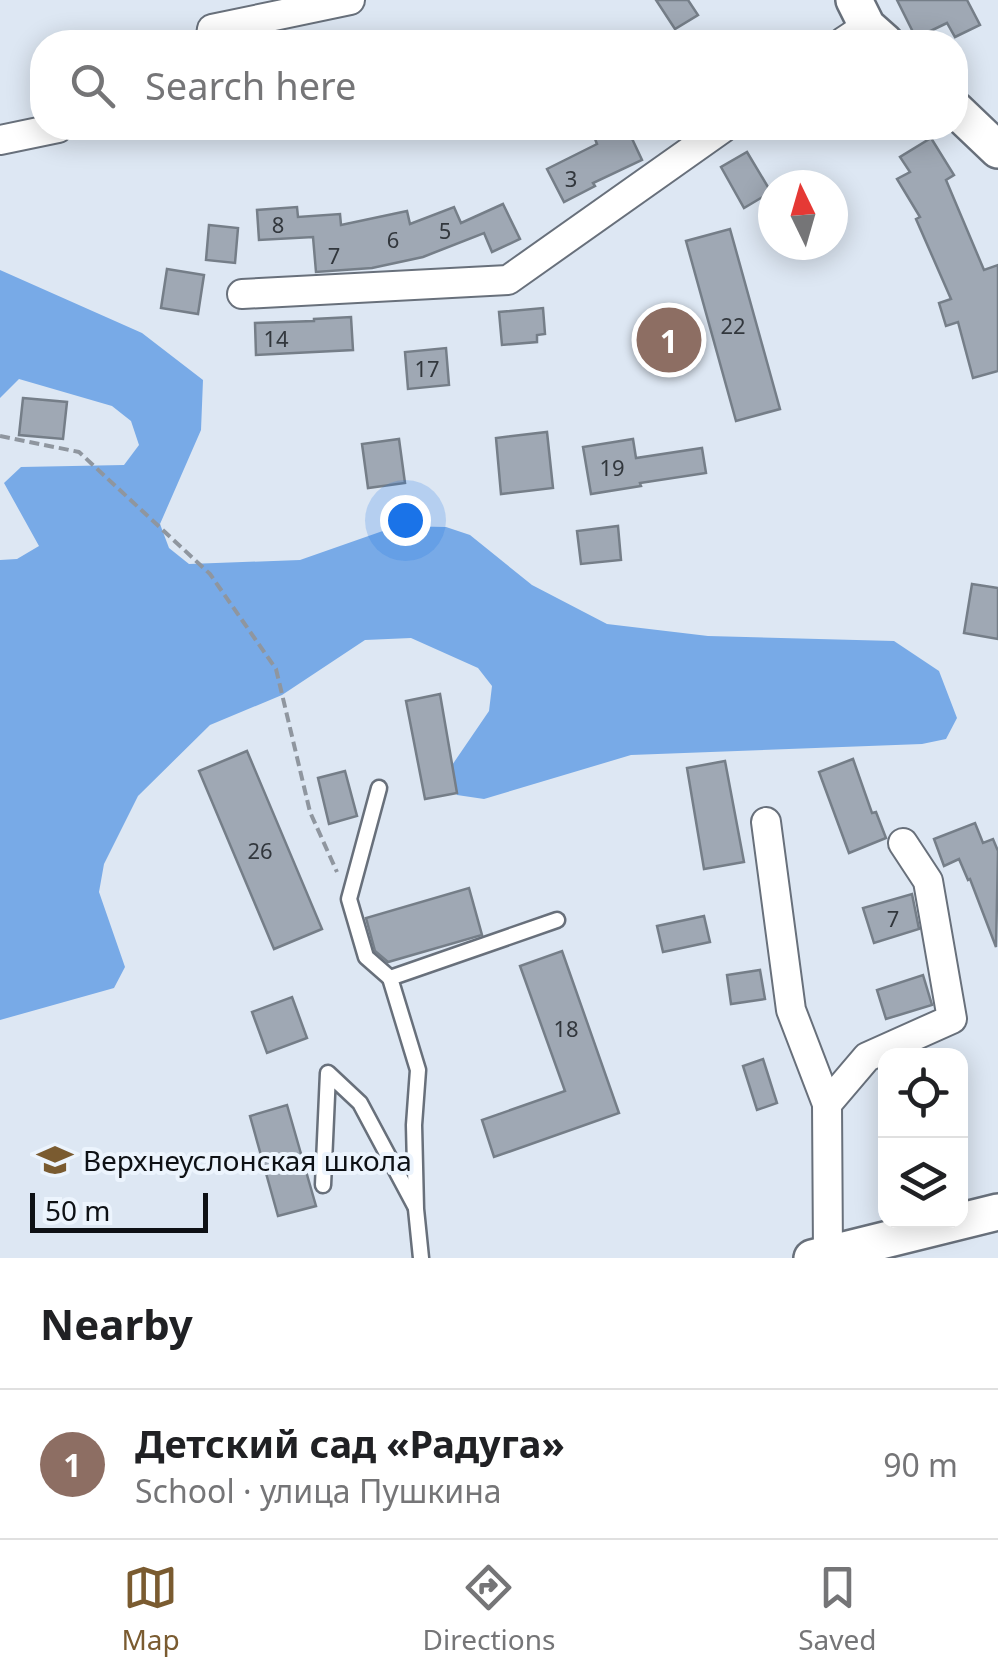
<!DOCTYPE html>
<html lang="en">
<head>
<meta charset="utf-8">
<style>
	body { margin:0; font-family:"Noto Sans",sans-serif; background:#f2f2f2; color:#202124 }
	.controls { position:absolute; right:30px; bottom:30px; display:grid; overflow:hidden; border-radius:20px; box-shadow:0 5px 25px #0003 }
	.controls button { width:90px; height:90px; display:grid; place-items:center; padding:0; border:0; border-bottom:2px solid #e0e0e0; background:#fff; color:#202124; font:50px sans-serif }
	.compass { position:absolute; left:758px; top:170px; width:90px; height:90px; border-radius:50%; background:#fff; box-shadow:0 5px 25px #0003; rotate:355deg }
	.scale { position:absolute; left:30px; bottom:25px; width:178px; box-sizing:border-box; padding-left:10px; border:5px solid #0e1115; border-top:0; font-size:28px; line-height:35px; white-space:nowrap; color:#0e1115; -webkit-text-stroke:8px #ecf4fd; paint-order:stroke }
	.you { position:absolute; left:405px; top:520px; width:35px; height:35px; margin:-25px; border:8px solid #fff; border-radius:50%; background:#1a73e8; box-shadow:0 0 0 15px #1a73e833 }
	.badge { display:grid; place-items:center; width:65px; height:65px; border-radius:50%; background:#7a5b30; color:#fff; font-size:32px; font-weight:700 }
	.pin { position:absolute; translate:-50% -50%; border:5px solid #fff; box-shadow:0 2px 10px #0006 }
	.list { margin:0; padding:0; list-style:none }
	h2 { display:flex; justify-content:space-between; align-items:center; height:130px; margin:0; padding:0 40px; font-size:42px }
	h2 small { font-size:32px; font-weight:400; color:#757577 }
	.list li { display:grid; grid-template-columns:65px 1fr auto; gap:30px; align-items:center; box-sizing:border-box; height:150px; padding:0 40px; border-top:2px solid #e0e0e0 }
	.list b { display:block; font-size:38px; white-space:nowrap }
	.list p { margin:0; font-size:32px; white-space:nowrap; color:#757577 }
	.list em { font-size:32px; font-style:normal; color:#757577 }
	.icon { flex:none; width:55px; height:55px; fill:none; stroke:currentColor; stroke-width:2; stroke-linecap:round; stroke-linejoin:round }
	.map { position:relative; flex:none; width:998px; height:1258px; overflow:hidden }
	.search { position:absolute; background:#fff; box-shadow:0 5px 25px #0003; left:30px; right:30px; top:30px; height:110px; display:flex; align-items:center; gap:25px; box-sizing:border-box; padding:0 35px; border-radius:40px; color:#757577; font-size:38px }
	.sheet { height:280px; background:#fff }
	nav { display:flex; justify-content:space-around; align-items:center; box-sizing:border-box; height:140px; border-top:2px solid #e0e0e0; background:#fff; font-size:28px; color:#757577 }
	nav a { display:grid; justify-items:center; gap:5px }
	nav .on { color:#7a5b30 }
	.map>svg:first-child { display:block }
	.forest { fill:#78aae7 }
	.building { fill:#9fa8b4; stroke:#757e88; stroke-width:2.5 }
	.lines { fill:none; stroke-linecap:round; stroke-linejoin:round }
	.service-casing { stroke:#68707b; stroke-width:19 }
	.minor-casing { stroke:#68707b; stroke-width:32 }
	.tertiary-casing { stroke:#68707b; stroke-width:40 }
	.path { stroke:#8f969f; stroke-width:4; stroke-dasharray:10 5; stroke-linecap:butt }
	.service { stroke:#fff; stroke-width:14 }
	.minor { stroke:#fff; stroke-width:28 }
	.tertiary { stroke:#fff; stroke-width:35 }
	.labels { text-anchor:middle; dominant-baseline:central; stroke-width:8; stroke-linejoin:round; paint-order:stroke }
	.number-label { font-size:22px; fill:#32373d }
	.poi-label { font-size:28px; fill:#0e1115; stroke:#ecf4fd; text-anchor:start }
</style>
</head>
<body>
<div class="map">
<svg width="998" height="1258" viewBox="0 0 998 1258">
	<rect width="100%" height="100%" fill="#dde7f3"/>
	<path class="forest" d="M 0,270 L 142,333 L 203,380 L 201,430 L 160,524 L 169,548 L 189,564 L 300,560 L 397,526 L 446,527 L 470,535 L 532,585 L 607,624 L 708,636 L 894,641 L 939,671 L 957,718 L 946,739 L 922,744 L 631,755 L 484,799 L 457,795 L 446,774 L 489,711 L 492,686 L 478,668 L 411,638 L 365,640 L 282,695 L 210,725 L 138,796 L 104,864 L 99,892 L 125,967 L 114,988 L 0,1020 L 0,560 L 17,559 L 39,546 L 4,483 L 21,467 L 124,465 L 139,445 L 131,421 L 112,406 L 19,379 L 0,398 Z"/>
	<g class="building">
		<path d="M 656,0 L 688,0 L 698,15 L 675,29 Z"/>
		<path d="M 897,0 L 967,0 L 980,25 L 955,37 L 947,23 L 916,38 Z"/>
		<path d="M 619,128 L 627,128 L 642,160 L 593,183 L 595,186 L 564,202 L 547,169 L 597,144 L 595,139 Z"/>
		<path d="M 931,138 L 954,175 L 946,180 L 984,270 L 998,265 L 998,371 L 973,378 L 958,322 L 946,326 L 939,303 L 951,299 L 916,219 L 920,217 L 897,179 L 910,172 L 900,157 Z"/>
		<path d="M 747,152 L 771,192 L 744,208 L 721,167 Z"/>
		<path d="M 503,204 L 520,239 L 492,252 L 484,233 L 423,257 L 372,268 L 316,272 L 313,237 L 259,240 L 257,210 L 297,207 L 298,217 L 340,214 L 341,225 L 407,211 L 410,224 L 454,207 L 461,223 Z"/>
		<path d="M 209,225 L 238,228 L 235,263 L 206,260 Z"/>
		<path d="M 730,229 L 780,409 L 736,421 L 686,241 Z"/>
		<path d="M 167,269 L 204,275 L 198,314 L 161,308 Z"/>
		<path d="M 543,308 L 545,334 L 537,335 L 537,342 L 502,345 L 499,312 Z"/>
		<path d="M 351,317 L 353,350 L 256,355 L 255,323 L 314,321 L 314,319 Z"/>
		<path d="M 446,348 L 449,385 L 408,389 L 405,352 Z"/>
		<path d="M 23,398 L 67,402 L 63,439 L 19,435 Z"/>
		<path d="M 547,432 L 553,488 L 501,494 L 496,438 Z"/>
		<path d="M 399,439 L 405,483 L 368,488 L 362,444 Z"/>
		<path d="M 633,439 L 636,458 L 702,448 L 706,473 L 640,483 L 641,486 L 591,494 L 583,447 Z"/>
		<path d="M 618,526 L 621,560 L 581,564 L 577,531 Z"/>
		<path d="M 972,584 L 998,588 L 998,639 L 964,633 Z"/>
		<path d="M 440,694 L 457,793 L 425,799 L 406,701 Z"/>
		<path d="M 247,751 L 322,929 L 274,949 L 199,771 Z"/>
		<path d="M 853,759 L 872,813 L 876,812 L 886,838 L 849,853 L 819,772 Z"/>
		<path d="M 725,761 L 744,862 L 704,869 L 687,768 Z"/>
		<path d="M 345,771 L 357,816 L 329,824 L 318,778 Z"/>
		<path d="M 975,823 L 983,843 L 993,839 L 998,851 L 996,947 L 970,879 L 968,880 L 959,859 L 944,866 L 934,839 Z"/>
		<path d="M 469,888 L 482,935 L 388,962 L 375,951 L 366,918 Z"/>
		<path d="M 912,894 L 919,929 L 874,943 L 863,908 Z"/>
		<path d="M 704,916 L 710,942 L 663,952 L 657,926 Z"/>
		<path d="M 562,951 L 619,1113 L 494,1157 L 482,1120 L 565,1091 L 520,966 Z"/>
		<path d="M 760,970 L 765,999 L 731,1004 L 727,975 Z"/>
		<path d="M 923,975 L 932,1005 L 886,1019 L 877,990 Z"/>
		<path d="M 292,997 L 307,1038 L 267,1053 L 252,1012 Z"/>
		<path d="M 763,1059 L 777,1103 L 757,1110 L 743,1066 Z"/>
		<path d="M 287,1105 L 316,1206 L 278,1216 L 250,1116 Z"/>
	</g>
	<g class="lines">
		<defs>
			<g id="service">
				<path d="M 379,788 L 349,899 L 366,957 L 390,978"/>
				<path d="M 323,1185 L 328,1073 L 360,1103 L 415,1206"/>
				<path d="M 421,1258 L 416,1209 L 414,1125 L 418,1070 L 390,978 L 557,920"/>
			</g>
			<g id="minor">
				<path d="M 210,42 L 212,29 L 350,0"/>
				<path d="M 843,42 L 867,26"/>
				<path d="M 0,140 L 58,128"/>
				<path d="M 242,294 L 508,280 L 723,128"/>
				<path d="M 766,822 L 791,1010 L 827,1104"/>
				<path d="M 828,1254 L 827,1104 L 867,1057 L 952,1019 L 928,881 L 903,843"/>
			</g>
			<g id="tertiary">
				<path d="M 854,0 L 867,26 L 885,42"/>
				<path d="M 956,110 L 998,150"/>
				<path d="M 812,1258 L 998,1212"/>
			</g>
		</defs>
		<use href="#service" class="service-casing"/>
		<use href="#minor" class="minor-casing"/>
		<use href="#tertiary" class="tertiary-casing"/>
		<path class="path" d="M 0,436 L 79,452 L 210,574 L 276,669 L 310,812 L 337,872"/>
		<use href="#service" class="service"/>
		<use href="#minor" class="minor"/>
		<use href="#tertiary" class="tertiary"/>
	</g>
	<defs>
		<symbol id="school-bare" viewBox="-9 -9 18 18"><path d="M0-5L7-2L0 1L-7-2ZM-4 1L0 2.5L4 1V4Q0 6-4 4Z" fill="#7a5b30" stroke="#ecf4fd" stroke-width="2.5" paint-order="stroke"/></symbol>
	</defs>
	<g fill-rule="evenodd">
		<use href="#school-bare" x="30" y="1135" width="50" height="50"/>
	</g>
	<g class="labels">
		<g class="number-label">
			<text x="571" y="178">3</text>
			<text x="278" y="224">8</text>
			<text x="445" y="230">5</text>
			<text x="393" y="239">6</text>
			<text x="334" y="255">7</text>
			<text x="733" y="325">22</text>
			<text x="276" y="338">14</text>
			<text x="427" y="368">17</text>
			<text x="612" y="467">19</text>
			<text x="260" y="850">26</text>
			<text x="893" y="918">7</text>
			<text x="566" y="1028">18</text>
		</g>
		<g class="poi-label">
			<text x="83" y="1160">Верхнеуслонская школа</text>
		</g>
	</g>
</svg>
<div class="controls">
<button><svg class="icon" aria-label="locate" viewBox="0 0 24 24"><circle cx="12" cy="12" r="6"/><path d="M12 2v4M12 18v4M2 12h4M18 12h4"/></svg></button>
<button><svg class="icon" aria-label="layers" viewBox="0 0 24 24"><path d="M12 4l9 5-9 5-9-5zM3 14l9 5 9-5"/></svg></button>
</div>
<svg class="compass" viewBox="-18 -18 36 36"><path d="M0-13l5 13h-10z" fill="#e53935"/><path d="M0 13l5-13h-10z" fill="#757577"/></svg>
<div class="scale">50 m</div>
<div class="you"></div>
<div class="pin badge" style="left:669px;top:340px;background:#8d6e63">1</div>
<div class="search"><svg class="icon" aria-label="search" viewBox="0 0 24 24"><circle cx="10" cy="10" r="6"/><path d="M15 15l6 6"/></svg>Search here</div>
</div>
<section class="sheet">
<h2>Nearby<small></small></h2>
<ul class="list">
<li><span class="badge" style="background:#8d6e63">1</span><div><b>Детский сад «Радуга»</b><p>School · улица Пушкина</p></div><em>90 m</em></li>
</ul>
</section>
<nav>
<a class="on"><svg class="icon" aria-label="map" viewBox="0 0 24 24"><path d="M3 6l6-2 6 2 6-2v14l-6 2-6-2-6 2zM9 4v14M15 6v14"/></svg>Map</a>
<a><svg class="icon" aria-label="directions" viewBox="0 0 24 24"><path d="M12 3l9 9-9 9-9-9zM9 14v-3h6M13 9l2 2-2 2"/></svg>Directions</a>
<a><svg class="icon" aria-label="saved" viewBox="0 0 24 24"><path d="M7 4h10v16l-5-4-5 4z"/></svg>Saved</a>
</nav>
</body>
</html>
